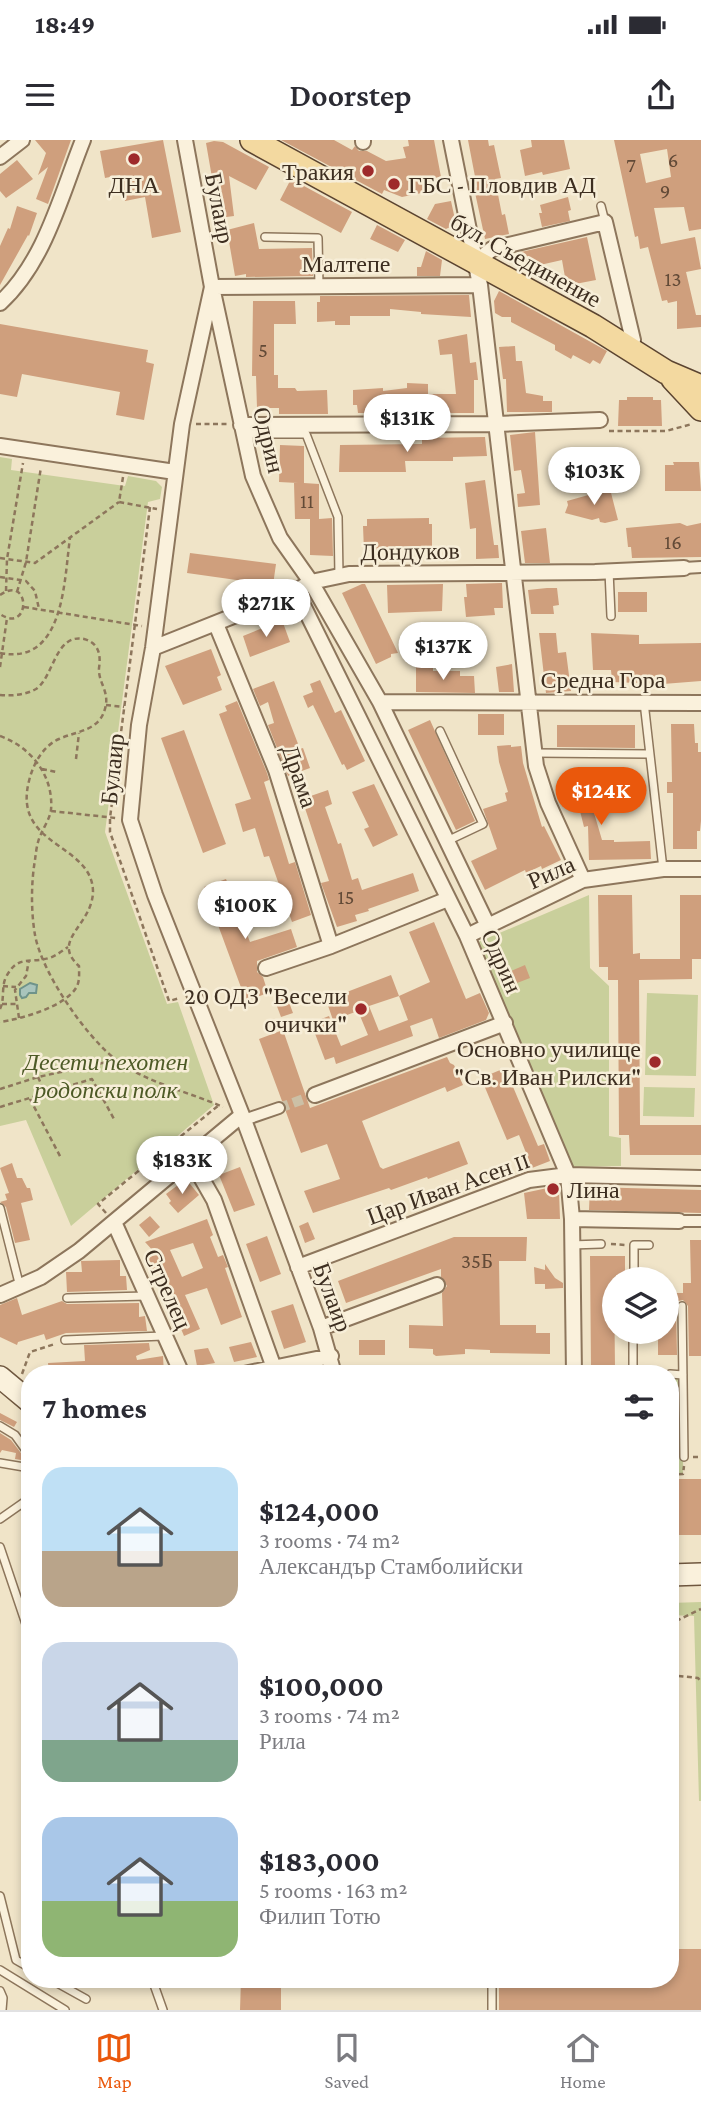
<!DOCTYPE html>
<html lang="en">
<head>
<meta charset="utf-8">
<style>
  body { margin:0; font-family:"Crimson Pro",serif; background:#f7f7f7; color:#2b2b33; height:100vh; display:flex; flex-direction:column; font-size:26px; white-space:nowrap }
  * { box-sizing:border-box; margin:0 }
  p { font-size:23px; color:#7c7c81 }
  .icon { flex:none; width:38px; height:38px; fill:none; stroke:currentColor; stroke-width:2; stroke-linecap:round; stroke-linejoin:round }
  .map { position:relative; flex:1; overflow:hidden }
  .drawer { position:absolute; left:21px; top:1225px; width:658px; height:623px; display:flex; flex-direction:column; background:#fff; border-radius:28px; box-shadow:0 4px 10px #0003 }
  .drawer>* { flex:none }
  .buttons { position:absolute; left:602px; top:1127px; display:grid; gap:14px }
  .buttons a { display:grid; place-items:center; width:77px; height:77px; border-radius:50%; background:#fff; box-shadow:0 4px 10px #0003; font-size:35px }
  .price { position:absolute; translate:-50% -60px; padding:0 16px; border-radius:24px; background:#fff; color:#222; font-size:23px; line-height:46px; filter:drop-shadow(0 2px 4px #0008) }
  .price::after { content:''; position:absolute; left:50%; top:42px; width:21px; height:16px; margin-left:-10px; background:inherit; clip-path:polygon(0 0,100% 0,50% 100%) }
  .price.on { background:#ea580c; color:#fff }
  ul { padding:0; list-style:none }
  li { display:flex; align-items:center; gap:21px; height:175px; padding:0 21px }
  li span { display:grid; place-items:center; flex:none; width:196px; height:140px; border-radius:21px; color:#555 }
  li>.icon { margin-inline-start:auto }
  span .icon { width:84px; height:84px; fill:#fffc; stroke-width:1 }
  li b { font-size:30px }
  h2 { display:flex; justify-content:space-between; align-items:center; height:84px; padding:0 21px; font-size:30px }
  .status { display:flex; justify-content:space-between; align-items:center; height:49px; padding:0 35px; background:#fff; direction:ltr }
  .status svg { height:19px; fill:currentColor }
  header { display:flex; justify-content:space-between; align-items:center; height:91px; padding:0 21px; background:#fff; font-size:32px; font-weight:600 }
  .tab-bar { display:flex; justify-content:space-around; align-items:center; height:98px; border-top:2px solid #e1e1e2; background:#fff; font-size:19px; color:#7c7c81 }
  .tab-bar a { display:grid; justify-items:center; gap:4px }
  .tab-bar .on { color:#ea580c }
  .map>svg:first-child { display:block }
  .green { fill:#c9cf9b }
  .water { fill:#a9c4bc; stroke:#6f938a; stroke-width:2 }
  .building { fill:#cf9f7d; fill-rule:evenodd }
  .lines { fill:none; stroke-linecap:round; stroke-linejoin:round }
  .pedestrian-tunnel { stroke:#ccc0a6; stroke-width:10; stroke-dasharray:10 5; stroke-linecap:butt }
  .service-casing { stroke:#8d765c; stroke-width:10 }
  .pedestrian-casing { stroke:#8d765c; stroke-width:14 }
  .minor-casing { stroke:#8d765c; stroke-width:18 }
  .secondary-casing { stroke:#6f573f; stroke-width:24 }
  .primary-casing { stroke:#5b4430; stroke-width:26 }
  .path { stroke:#8d765c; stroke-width:2.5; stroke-dasharray:5 3.5; stroke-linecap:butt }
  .service { stroke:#faf1dc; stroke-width:7 }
  .pedestrian { stroke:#faf1dc; stroke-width:10 }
  .minor { stroke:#faf1dc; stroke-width:14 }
  .secondary { stroke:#faf1dc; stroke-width:21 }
  .primary { stroke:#f3d9a0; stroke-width:23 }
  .poi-dot { fill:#9e2a2b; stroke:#f7eed8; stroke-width:2.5 }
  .labels { text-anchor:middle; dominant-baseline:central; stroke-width:5; stroke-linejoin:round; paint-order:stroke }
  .number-label { font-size:21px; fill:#624a37 }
  .poi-label { font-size:24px; fill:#3d2e20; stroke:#f7eed8; text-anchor:end }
  .street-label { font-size:24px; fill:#3d2e20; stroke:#f7eed8 }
  .park-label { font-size:24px; font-style:italic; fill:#4d5a26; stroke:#f7eed8 }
</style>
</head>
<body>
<div class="status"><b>18:49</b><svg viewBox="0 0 49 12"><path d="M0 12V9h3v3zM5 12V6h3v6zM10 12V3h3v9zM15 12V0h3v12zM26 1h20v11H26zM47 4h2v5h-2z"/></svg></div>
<header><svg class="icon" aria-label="menu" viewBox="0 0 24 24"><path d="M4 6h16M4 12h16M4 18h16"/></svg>Doorstep<svg class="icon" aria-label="share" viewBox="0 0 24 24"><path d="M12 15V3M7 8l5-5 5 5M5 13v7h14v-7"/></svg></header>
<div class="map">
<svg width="701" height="1870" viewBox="0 0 701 1870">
  <rect width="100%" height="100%" fill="#f0e4c8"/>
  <path class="green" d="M 0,317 L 12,319 L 11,330 L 125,346 L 128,336 L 156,341 L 162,347 L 160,359 L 148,362 L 105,692 L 167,864 L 178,862 L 214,965 L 71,1086 L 26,980 L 0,986 Z
    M 589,755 L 590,828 L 609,846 L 609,996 L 621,998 L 621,1026 L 572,1027 L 514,885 L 476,803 Z
    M 647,853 L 698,855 L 696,936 L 645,935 Z
    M 644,947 L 695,948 L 694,977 L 643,976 Z
    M 670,1234 L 683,1235 L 683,1334 L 670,1335 Z
    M 701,1462 L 701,1661 L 699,1661 L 694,1476 L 670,1475 L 670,1463 Z"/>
  <path class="water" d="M 30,843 L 37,845 L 36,853 L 29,853 L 26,857 L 22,858 L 20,855 L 20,849 Z"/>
  <path class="building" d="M 35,0 L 71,0 L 48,64 L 36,59 L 48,27 L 38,35 L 46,13 Z
    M 163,0 L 181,92 L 152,98 L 145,57 L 125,61 L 120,35 L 105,38 L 100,11 Z
    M 281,0 L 334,0 L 352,10 L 355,6 L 359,11 L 367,11 L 386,21 L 406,18 L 403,7 L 409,6 L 408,0 L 434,0 L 441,37 L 433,38 L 436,50 L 402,57 L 384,50 L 382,54 Z
    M 468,0 L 488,0 L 489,6 L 494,5 L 501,38 L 495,39 L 502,75 L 505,74 L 509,94 L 485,99 L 474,48 L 477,47 Z
    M 531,0 L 564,0 L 570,29 L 543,35 L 542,32 L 525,36 L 520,10 L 532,7 Z
    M 614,0 L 701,0 L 701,89 L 689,91 L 684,67 L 654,68 L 661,104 L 695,97 L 701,129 L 686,132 L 696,175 L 701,175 L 701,187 L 677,189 L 677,161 L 668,163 L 667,160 L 662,161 L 648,107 L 640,109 L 638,96 L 635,97 ZM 667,9 L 671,37 L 646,43 L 640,14 Z
    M 214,1 L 223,2 L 269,27 L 256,50 L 229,36 L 234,76 L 219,78 L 206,3 Z
    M 17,20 L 33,39 L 6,58 L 0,51 L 0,34 Z
    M 291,39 L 352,72 L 341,93 L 280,60 Z
    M 568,57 L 571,70 L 568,71 L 570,81 L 542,87 L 539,73 L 542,73 L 540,65 Z
    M 451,61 L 456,84 L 446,89 L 427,79 L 435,64 Z
    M 17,66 L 37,73 L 29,96 L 28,95 L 0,145 L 0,106 L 8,88 L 10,89 Z
    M 254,83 L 259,109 L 312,108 L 313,136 L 246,137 L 246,134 L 235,136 L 227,90 Z
    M 377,85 L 405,100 L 398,112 L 370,99 Z
    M 587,97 L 596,140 L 575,144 L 574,141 L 566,143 L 562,120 L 540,125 L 534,136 L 519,127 L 521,112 Z
    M 426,111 L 442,120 L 440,136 L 417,136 L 417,127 L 421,127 Z
    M 499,151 L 607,211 L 600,224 L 593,220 L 590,224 L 573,215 L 571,219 L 555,210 L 555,205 L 511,182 L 511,177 L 502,177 L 495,173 L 494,161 Z
    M 469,155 L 471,177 L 421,174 L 421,172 L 390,169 L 390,176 L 350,176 L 350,185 L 335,185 L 335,181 L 317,182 L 317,162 L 320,162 L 320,156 Z
    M 253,161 L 295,161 L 296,184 L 274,184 L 274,235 L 278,235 L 278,248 L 295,248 L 297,251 L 327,250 L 328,274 L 279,274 L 279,268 L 257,268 L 256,236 L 252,236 Z
    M 0,184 L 148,210 L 146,222 L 154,224 L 144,280 L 116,275 L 120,252 L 22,234 L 17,257 L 0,254 Z
    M 467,194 L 470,223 L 476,222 L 478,240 L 474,240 L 474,273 L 358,273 L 357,265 L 353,265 L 353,250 L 383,248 L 383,251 L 407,248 L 407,243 L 428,244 L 428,254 L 456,254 L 452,214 L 440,215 L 438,200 Z
    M 515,206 L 516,221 L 522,221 L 526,253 L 543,256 L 543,261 L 552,261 L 552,272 L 507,272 L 506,239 L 503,239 L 499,207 Z
    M 627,257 L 653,257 L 653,260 L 661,260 L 662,286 L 618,286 L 619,260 L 627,260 Z
    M 535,292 L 540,365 L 518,367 L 517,354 L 525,353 L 521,330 L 514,331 L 510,295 Z
    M 485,297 L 487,316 L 453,317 L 453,321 L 405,321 L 406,332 L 339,332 L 340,305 L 422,304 L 422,298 Z
    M 280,305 L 304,306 L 304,343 L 319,344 L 319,379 L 332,378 L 333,416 L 310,415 L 310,379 L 315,379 L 295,379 L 294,343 L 298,343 L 279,342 Z
    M 673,322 L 699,322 L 701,351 L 665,351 L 665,325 L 674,325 Z
    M 485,340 L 494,405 L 498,405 L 499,418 L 476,419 L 476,388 L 470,389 L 465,343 Z
    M 610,349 L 618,380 L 605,383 L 600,382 L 599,378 L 592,380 L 565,373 L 568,365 L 567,361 Z
    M 429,378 L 429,384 L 432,384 L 432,410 L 364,411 L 363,386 L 367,386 L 367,379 Z
    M 680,383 L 687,386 L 701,383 L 701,417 L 632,418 L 631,407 L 628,407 L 626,388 Z
    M 546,388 L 550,423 L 525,423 L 521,391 Z
    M 190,413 L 276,424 L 273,445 L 187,433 Z
    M 502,443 L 503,468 L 494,468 L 495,475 L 466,477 L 464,457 L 467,457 L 466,444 Z
    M 362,444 L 365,444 L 398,513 L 391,514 L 391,517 L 376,524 L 342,453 Z
    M 443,444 L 442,471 L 388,473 L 387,445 Z
    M 547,448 L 557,448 L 559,465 L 553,466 L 554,474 L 531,474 L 528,450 Z
    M 618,452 L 647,452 L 647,472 L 618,472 Z
    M 282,480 L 290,502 L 250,517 L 243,496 Z
    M 539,493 L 556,493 L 558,513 L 566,512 L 571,551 L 546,553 Z
    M 591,493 L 639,495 L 639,504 L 701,503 L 701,541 L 663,544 L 612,542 L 611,530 L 593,530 Z
    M 211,509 L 221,535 L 217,537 L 222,550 L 183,565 L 165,526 Z
    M 512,524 L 514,552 L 499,552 L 496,527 Z
    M 416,527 L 433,527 L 433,531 L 460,531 L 460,536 L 474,536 L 475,553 L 416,552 Z
    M 320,540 L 335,573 L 341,570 L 365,621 L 347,630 L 344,624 L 342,625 L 313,565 L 308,568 L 303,556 L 313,552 L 310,544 Z
    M 274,541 L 300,609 L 303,608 L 310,628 L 288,636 L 268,585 L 274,583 L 268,562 L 260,566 L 253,549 Z
    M 237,561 L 267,633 L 269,640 L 264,642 L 279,691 L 289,724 L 295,722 L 311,775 L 292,782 L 269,716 L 264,717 L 255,688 L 243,692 L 235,664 L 251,659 L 219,574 L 227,571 L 225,566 Z
    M 478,574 L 504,574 L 504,595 L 478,595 Z
    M 430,580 L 475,681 L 456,690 L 408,590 Z
    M 671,584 L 694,584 L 695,603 L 698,603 L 698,612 L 701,612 L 701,681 L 700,691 L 697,691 L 697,709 L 673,709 L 673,653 L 667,653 L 667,642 L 672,642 Z
    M 557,585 L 635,585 L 635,608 L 557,607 Z
    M 184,590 L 226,704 L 203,713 L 161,598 Z
    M 511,605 L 511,607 L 521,606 L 523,623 L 542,687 L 544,686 L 561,720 L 542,729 L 541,726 L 526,733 L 525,730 L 485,750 L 471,721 L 497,709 L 483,669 L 507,661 L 505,653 L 508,652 L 499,622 L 497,606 Z
    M 582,632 L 602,700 L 614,700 L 614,702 L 650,701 L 651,719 L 589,720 L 588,686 L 584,687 L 577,659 L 568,662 L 560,640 Z
    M 374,644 L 398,695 L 373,707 L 364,689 L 369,687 L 352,652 Z
    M 328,650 L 332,664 L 325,667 L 338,704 L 341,703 L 352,740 L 358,738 L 362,750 L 413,733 L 419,751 L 368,769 L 369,771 L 355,775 L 357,781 L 337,787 L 321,743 L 329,741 L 302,659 Z
    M 226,739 L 250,802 L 291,789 L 297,807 L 257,821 L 257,832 L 263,837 L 268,853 L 246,861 L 204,747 Z
    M 598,755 L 632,755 L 633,814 L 640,813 L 640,819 L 680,819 L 680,755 L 701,755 L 701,819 L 692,819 L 692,839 L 639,840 L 640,985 L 701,985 L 701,1015 L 630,1015 L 629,995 L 619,995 L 618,840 L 608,840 L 608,827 L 599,827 Z
    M 434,782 L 466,859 L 480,853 L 489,873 L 486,880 L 439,898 L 432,878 L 410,886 L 413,896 L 336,924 L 334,917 L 325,920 L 311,883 L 329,876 L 341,906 L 368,895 L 358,871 L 333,880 L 326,860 L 391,835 L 399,856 L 430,842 L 409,792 ZM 399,856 L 408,880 L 379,891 L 369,866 Z
    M 525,825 L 530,838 L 517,843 L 511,831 Z
    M 287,857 L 293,873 L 281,877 L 275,861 Z
    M 283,890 L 310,968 L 447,917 L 450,923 L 454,925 L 463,945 L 447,952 L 445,947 L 362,981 L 380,1027 L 383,1029 L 459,1001 L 468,1024 L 428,1039 L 427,1037 L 391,1050 L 389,1048 L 313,1073 L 304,1051 L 340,1039 L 327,1004 L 301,1013 L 286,972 L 286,965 L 282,961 L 259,899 Z
    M 505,928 L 538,1006 L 544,1004 L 550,1021 L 532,1028 L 519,995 L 507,1000 L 481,938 Z
    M 12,1023 L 17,1038 L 22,1038 L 27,1048 L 30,1048 L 33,1060 L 21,1063 L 30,1100 L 15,1103 L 6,1067 L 0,1062 L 7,1060 L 5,1054 L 9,1053 L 0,1028 Z
    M 240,1027 L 255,1065 L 234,1072 L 219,1035 Z
    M 186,1039 L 199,1055 L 178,1073 L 169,1063 L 171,1061 L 166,1054 Z
    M 557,1046 L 559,1051 L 560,1079 L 527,1079 L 524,1053 Z
    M 590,1047 L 701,1050 L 701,1073 L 589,1070 Z
    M 150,1076 L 160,1087 L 149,1097 L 139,1085 Z
    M 207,1079 L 213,1095 L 210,1097 L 218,1117 L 223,1115 L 228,1127 L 225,1128 L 242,1177 L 221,1185 L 207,1148 L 185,1155 L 200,1189 L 184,1196 L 157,1131 L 153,1133 L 147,1117 L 155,1113 L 145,1102 ZM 193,1103 L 203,1128 L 182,1137 L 170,1110 Z
    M 308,1082 L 315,1099 L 305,1103 L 299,1086 Z
    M 267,1096 L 281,1134 L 260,1142 L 246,1104 Z
    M 454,1097 L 527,1097 L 526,1121 L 499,1121 L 500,1185 L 536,1185 L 536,1193 L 550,1193 L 550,1214 L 490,1213 L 490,1210 L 465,1209 L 465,1214 L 436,1216 L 433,1214 L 433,1209 L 409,1208 L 409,1185 L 443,1186 L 442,1153 L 447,1146 L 441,1137 L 441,1129 L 346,1163 L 338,1141 Z
    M 690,1100 L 701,1100 L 701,1216 L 689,1216 L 688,1166 L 683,1160 L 678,1161 L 676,1166 L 677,1215 L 658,1215 L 658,1192 L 667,1192 L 667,1153 L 683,1153 L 683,1143 L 691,1143 Z
    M 590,1116 L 625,1116 L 625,1135 L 616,1135 L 616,1139 L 614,1139 L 615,1228 L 591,1228 Z
    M 120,1120 L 120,1136 L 126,1136 L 127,1150 L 67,1152 L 66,1132 L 82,1132 L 81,1121 Z
    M 545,1124 L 555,1138 L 563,1143 L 563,1148 L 545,1149 L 545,1144 L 535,1144 L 534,1127 L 545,1130 Z
    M 17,1158 L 22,1175 L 62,1161 L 67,1164 L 139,1163 L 139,1177 L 145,1176 L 147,1191 L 66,1193 L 46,1200 L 44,1194 L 18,1202 L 17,1205 L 0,1197 L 0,1165 Z
    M 293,1164 L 306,1202 L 284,1209 L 271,1171 Z
    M 359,1200 L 385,1200 L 385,1215 L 359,1215 Z
    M 251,1202 L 257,1217 L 234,1222 L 229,1207 Z
    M 149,1203 L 150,1210 L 136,1216 L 137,1220 L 163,1216 L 164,1234 L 49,1234 L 48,1223 L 85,1221 L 84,1205 Z
    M 208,1208 L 215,1223 L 197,1226 L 194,1210 Z
    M 0,1273 L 17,1282 L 14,1287 L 0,1280 Z
    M 0,1293 L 11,1300 L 27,1321 L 15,1319 L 16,1313 L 2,1310 L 0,1313 Z
    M 679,1339 L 701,1339 L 701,1395 L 670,1395 L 670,1370 L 679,1370 Z
    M 670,1809 L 701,1809 L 701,1870 L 499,1870 L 499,1839 L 670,1839 Z
    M 241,1839 L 281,1839 L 281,1870 L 240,1870 Z"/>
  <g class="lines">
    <path class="pedestrian-tunnel" d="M 279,968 L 315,955"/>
    <g class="service-casing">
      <path id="service" d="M 601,66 L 605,82
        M 265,97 L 318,98 L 319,146
        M 249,301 L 249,294 L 306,294 L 338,377 L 339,436
        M 609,431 L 611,476
        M 644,562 L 663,729
        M 440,591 L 483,684 L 447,701
        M 535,613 L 649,614
        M 0,1068 L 20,1147
        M 571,1105 L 601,1104
        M 634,1139 L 634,1105 L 649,1105
        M 67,1158 L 146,1156
        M 682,1166 L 684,1317
        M 65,1200 L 163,1196
        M 575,1234 L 615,1234
        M 633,1234 L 633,1192
        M 670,1234 L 683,1235
        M 0,1286 L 15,1295 L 30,1316
        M 0,1323 L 30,1328
        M 0,1379 L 30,1358
        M 0,1407 L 30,1496
        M 0,1756 L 16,1820 L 30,1828
        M 0,1830 L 65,1870
        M 50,1839 L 86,1859
        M 152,1839 L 163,1870
        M 492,1839 L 492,1870
        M 0,1851 L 3,1858 L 2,1870"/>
    </g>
    <g class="pedestrian-casing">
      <path id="pedestrian" d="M 684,428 L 701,427
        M 244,980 L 279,968
        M 679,1081 L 701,1081"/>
    </g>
    <g class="minor-casing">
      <path id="minor" d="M 185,0 L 212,147 L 253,336 L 280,398 L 311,442 L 380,562 L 488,786
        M 363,0 L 363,2
        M 451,0 L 480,145 L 536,626 L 548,663 L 583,740
        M 0,17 L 22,0
        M 476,122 L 492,109 L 605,82 L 633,200
        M 212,147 L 182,284 L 153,508 L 139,585 L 130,680 L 155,755 L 244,980 L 321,1188 L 334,1234
        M 212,147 L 480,145
        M 0,163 C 45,122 61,55 83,0
        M 241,285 L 497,284 L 600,280
        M 0,306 L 175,332
        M 296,451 L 467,796 L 568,1035 L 572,1079 L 574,1234
        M 216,484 L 276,630 L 331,806
        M 153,508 L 296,451 L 311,442 L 349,434 L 595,432 L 684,428
        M 380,562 L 701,563
        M 467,796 L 583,740 L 663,729 L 701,729
        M 266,828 L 331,806 L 448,759
        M 315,955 L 505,883
        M 190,1018 L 214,1060 L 274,1228 L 274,1234
        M 572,1079 L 679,1081
        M 114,1082 L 182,1234
        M 298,1127 L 529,1040 L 568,1035 L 701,1038
        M 0,1155 L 41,1137 L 79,1111 L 242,975
        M 321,1188 L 437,1145
        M 244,1234 L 331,1216
        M 334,1234 L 383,1234
        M 540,1234 L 574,1234"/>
    </g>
    <g class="secondary-casing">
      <path id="secondary" d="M 0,1237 L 30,1262
        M 670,1435 L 701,1434"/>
    </g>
    <g class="primary-casing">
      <path id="primary" d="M 252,0 L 593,186 L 666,232 L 701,247
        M 673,239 L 701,269"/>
    </g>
    <path class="path" d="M 196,284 L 227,284
      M 609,291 L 666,291 L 692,284
      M 123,337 L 119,362 L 157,369
      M 150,367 L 110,678 L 110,692 L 169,861 L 180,858
      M 0,418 L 35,423 L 119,362
      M 0,437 L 26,441 L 35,451 L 39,469
      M 6,451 L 7,419 L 23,323
      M 17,452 L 26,422 L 41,327
      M 0,455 C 31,433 31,495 0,474
      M 24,467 L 142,486
      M 0,513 C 65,526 64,439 70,398
      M 0,527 L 7,478
      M 0,555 C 13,556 25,555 36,549 C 54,537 55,493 84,499 C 99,503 101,515 99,528 C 98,541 108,550 106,564 C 102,591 79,590 59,599 C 43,606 33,624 29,641 C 12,707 93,703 93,752 C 92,786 50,800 79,826 C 79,833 80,842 76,848 C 64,867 21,879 0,882
      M 106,565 L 124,567
      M 0,596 C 31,607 54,636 51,670 C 50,678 44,687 41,694 C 37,702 36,712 35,720 C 31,743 31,772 35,795 C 42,833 85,895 115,919 C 144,942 189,952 223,967
      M 76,619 L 79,593
      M 42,629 L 56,632
      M 51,671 L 116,678
      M 3,846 L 16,847
      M 2,864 L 16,864
      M 0,869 C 5,859 1,847 6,837 C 18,814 30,824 49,818 C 56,816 62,811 68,807
      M 19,878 L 15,850 L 26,836 L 29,820
      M 38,937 L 45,953
      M 0,949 L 38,937 L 116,920
      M 30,959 L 61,1018
      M 0,967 L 92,939 L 114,979
      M 106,1073 L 98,1064 L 219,965
      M 611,1104 L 626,1105
      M 22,1234 L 30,1212 L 55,1204
      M 693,1317 L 701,1317
      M 670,1335 L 683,1334 L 684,1326
      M 672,1335 L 672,1316
      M 676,1481 L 701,1469
      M 670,1535 L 698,1538 L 701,1542"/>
    <use href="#service" class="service"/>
    <use href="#pedestrian" class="pedestrian"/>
    <use href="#minor" class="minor"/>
    <use href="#secondary" class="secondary"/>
    <use href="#primary" class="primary"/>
  </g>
  <g class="poi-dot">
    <circle cx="134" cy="19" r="7"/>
    <circle cx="368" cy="31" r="7"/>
    <circle cx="394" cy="44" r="7"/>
    <circle cx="361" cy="869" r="7"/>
    <circle cx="655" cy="922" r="7"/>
    <circle cx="553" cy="1049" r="7"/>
  </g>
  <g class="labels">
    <g class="number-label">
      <text x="673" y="20">6</text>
      <text x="631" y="25">7</text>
      <text x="665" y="51">9</text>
      <text x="673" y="139">13</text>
      <text x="263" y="210">5</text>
      <text x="307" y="361">11</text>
      <text x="673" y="402">16</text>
      <text x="346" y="757">15</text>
      <text x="477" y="1121">35Б</text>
    </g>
    <g class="poi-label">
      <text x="354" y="31">Тракия</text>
      <text x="134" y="44" text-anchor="middle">ДНА</text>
      <text x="408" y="44" text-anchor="start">ГБС - Пловдив АД</text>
      <text x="347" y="855">20 ОДЗ "Весели<tspan x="347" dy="28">очички"</tspan></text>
      <text x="641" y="908">Основно училище<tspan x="641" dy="28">"Св. Иван Рилски"</tspan></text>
      <text x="567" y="1049" text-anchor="start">Лина</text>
    </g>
    <g class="street-label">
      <text transform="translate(220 68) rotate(79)">Булаир</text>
      <text transform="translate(526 120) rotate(29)">бул. Съединение</text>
      <text x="346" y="123">Малтепе</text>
      <text transform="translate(269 300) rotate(76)">Одрин</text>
      <text transform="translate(410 411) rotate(-1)">Дондуков</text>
      <text x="603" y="539">Средна Гора</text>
      <text transform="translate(112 629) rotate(-84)">Булаир</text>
      <text transform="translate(300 636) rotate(71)">Драма</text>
      <text transform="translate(551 732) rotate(-24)">Рила</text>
      <text transform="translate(502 821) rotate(66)">Одрин</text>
      <text transform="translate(448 1048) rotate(-20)">Цар Иван Асен II</text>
      <text transform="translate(168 1149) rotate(66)">Стрелец</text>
      <text transform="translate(333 1157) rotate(70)">Булаир</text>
    </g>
    <g class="park-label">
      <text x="106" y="921">Десети пехотен<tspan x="106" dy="28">родопски полк</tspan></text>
    </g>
  </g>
</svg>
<div class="buttons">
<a><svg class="icon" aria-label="layers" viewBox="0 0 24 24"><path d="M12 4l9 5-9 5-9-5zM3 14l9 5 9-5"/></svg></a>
</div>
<b class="price" style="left:407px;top:314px">$131K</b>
<b class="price" style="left:594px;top:367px">$103K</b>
<b class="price" style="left:266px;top:499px">$271K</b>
<b class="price" style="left:443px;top:542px">$137K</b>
<b class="price on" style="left:601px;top:687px">$124K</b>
<b class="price" style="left:245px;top:801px">$100K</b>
<b class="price" style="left:182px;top:1056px">$183K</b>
<section class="drawer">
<h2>7 homes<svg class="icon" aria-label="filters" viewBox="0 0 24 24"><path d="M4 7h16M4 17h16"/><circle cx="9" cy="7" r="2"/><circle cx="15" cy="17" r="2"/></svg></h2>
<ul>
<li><span style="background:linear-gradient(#bfe0f5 60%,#b9a48a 0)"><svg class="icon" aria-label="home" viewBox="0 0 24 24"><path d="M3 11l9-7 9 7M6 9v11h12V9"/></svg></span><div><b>$124,000</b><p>3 rooms · 74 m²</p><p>Александър Стамболийски</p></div></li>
<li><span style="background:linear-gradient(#c9d6e8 70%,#7fa58c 0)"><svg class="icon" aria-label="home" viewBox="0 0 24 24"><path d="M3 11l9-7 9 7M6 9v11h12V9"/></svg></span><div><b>$100,000</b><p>3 rooms · 74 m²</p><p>Рила</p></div></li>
<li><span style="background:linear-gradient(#a9c7e8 60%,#8fb573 0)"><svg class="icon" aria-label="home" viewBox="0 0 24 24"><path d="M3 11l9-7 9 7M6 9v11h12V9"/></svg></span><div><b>$183,000</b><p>5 rooms · 163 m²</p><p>Филип Тотю</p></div></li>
</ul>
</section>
</div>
<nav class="tab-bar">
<a class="on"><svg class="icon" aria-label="map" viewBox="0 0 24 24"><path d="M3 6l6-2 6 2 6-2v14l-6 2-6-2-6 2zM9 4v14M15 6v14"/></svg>Map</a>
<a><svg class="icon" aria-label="saved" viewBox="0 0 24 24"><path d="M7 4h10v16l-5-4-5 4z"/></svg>Saved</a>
<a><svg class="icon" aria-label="home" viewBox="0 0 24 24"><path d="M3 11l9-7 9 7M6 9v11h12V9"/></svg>Home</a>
</nav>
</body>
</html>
